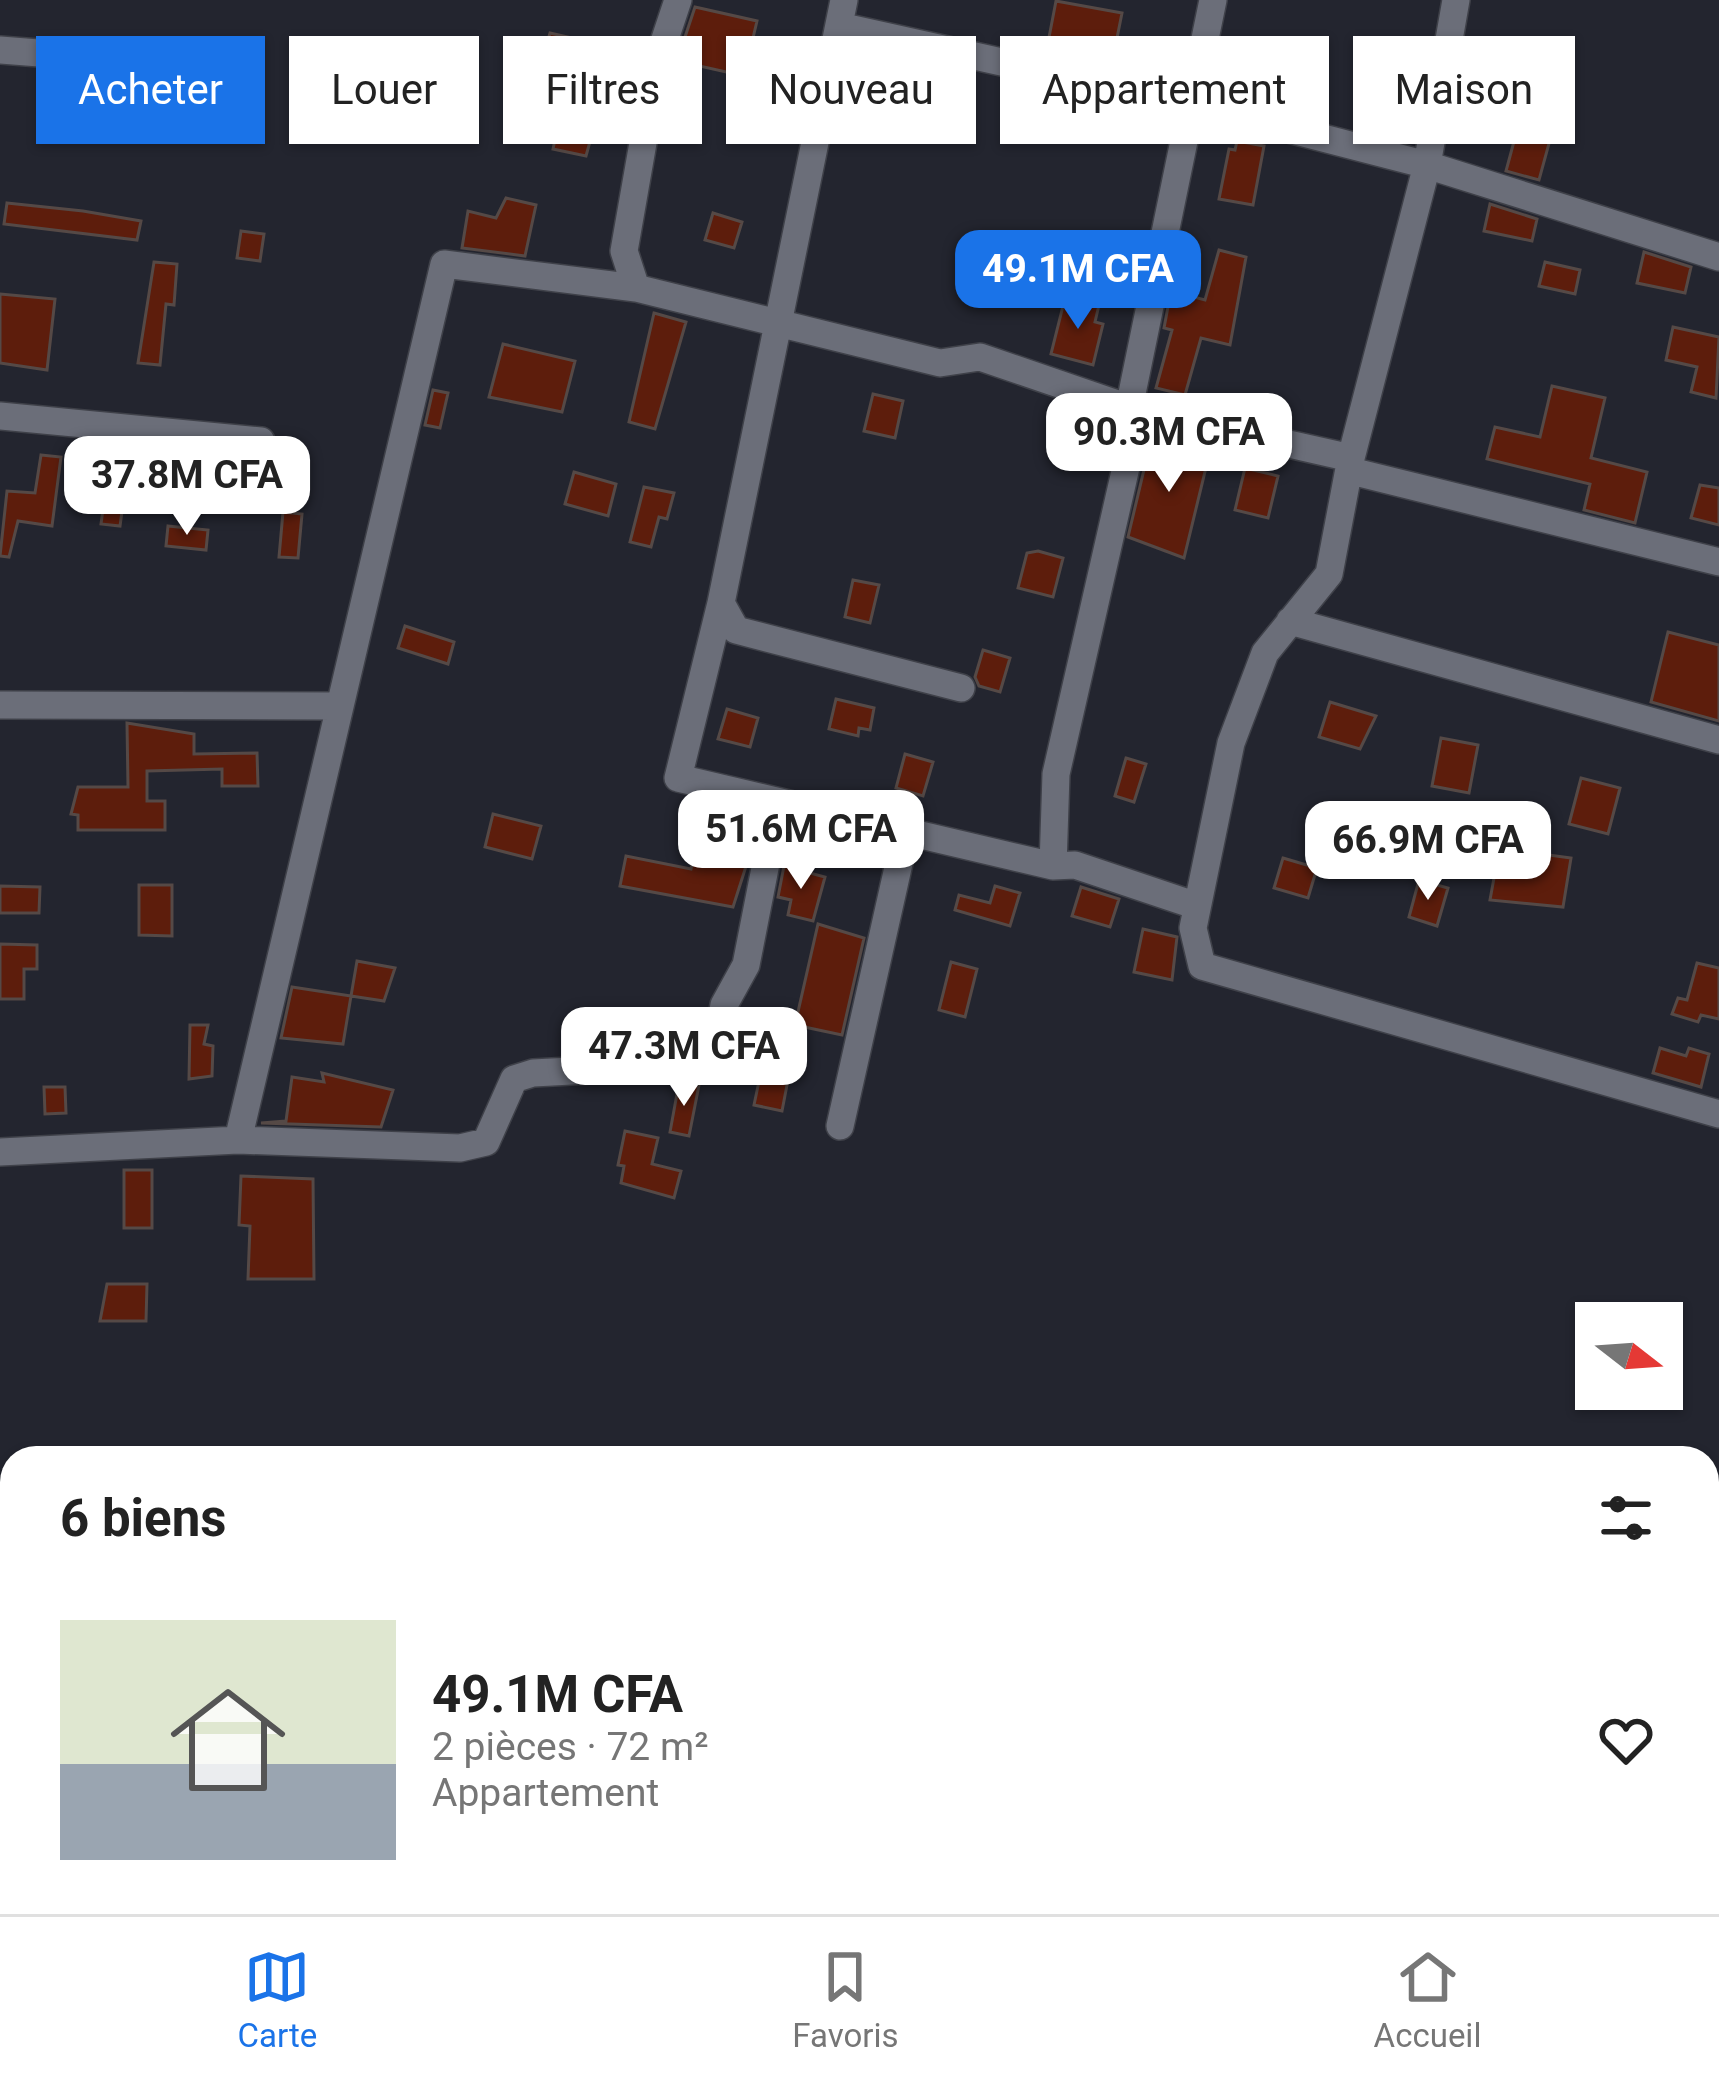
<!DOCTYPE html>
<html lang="fr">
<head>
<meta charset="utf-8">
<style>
  body { margin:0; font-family:Roboto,sans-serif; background:#f6f6f6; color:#222; height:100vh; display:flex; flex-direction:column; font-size:45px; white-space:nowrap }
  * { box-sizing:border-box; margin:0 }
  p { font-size:39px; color:#767676 }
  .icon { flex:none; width:66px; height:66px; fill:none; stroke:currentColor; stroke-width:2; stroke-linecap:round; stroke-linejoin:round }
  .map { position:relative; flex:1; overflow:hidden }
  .side { position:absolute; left:0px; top:1446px; width:1719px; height:468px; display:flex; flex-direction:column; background:#fff; border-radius:36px 36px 0 0; box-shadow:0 3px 9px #0004 }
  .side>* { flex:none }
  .top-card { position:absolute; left:36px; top:36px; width:1647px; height:108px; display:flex; gap:24px }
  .needle { width:78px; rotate:107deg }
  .controls { position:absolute; left:1575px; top:1302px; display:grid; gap:24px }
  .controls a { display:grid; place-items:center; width:108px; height:108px; border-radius:0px; background:#fff; box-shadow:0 3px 9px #0004; font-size:60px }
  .price { position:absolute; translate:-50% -102px; padding:0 27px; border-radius:24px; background:#fff; color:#222; font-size:39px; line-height:78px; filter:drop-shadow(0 3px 6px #0008) }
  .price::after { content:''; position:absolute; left:50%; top:72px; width:36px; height:27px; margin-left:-18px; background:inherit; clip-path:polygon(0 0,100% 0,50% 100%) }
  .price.selected { background:#1a73e8; color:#fff }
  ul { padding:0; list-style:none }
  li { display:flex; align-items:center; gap:36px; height:300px; padding:0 60px }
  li+li { border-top:3px solid #e0e0e0 }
  li span { display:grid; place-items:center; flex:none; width:336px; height:240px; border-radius:0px; color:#555 }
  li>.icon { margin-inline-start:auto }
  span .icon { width:144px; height:144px; fill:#fffc; stroke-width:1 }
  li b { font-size:51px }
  h2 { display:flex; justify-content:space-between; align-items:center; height:144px; padding:0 60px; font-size:51px }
  .tag { padding:0 42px; border-radius:0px; background:#fff; box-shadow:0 3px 9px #0004; font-size:42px; line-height:108px }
  .tag.selected { background:#1a73e8; color:#fff }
  .tab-bar { display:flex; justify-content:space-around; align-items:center; height:168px; border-top:3px solid #e0e0e0; background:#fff; font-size:33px; color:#767676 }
  .tab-bar a { display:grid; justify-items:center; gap:6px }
  .tab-bar .selected { color:#1a73e8 }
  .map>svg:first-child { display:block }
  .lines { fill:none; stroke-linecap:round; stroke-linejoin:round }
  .stream { stroke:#001638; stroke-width:6 }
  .building { fill:#5d1d0c; stroke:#554946; stroke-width:3 }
  .minor-casing { stroke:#3f4149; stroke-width:30 }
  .minor { stroke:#6b6e79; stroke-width:27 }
</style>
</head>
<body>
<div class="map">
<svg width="1719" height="1914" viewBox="0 0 1719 1914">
  <rect width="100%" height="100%" fill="#23252f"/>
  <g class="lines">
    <path class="stream" d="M 1707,1763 L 1719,1762
      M 0,1799 L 12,1799
      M 427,1914 L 427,1902"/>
  </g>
  <path class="building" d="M 1056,1 L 1122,13 L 1111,68 L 1046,53 Z
    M 695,7 L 757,21 L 744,76 L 677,61 Z
    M 550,33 L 616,48 L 586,156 L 553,149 L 563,102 L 524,90 L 520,83 L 523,70 L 534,71 L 538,59 L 542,60 Z
    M 1463,62 L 1509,72 L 1501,108 L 1457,98 Z
    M 1523,108 L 1556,118 L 1539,180 L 1506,171 Z
    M 1237,141 L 1264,146 L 1253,205 L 1219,199 L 1229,149 L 1235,150 Z
    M 506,198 L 536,205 L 525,256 L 462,248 L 468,211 L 496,218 Z
    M 7,203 L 83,211 L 141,221 L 137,240 L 4,224 Z
    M 1490,204 L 1537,219 L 1532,241 L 1484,231 Z
    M 713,213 L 742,222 L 734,248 L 705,240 Z
    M 241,231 L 264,234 L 260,261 L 237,258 Z
    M 1219,250 L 1246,257 L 1230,345 L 1201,338 L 1185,395 L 1156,388 L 1172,330 L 1164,328 L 1171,291 L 1205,300 Z
    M 1644,252 L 1691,267 L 1685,293 L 1637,283 Z
    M 154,262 L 177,264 L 174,305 L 166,304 L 160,365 L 138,363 Z
    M 1545,262 L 1580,270 L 1575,294 L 1539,286 Z
    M 0,294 L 55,299 L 47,370 L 0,363 Z
    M 1065,298 L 1099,305 L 1095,322 L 1103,324 L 1093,365 L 1051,354 Z
    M 654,313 L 686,322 L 655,429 L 629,422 Z
    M 1673,327 L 1719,337 L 1716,398 L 1691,392 L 1697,367 L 1666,360 Z
    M 503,344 L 575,361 L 562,412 L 489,397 Z
    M 1552,386 L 1605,398 L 1591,458 L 1647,472 L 1635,523 L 1584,510 L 1590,484 L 1487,459 L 1495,427 L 1540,437 Z
    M 433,390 L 448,393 L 440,428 L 425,425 Z
    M 873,394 L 903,401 L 895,438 L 864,431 Z
    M 1152,436 L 1211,447 L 1184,558 L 1128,537 Z
    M 41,455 L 61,457 L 52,526 L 18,521 L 9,557 L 0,556 L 7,491 L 35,493 Z
    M 1245,468 L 1278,476 L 1268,518 L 1235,510 Z
    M 574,472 L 616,484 L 608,516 L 565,504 Z
    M 1700,485 L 1719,488 L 1719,525 L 1691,518 Z
    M 106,487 L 125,490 L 120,526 L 101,524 Z
    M 644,487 L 674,493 L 667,519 L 659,517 L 651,547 L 630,542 Z
    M 283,512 L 302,514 L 298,558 L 279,557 Z
    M 168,526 L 208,530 L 206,550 L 166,546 Z
    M 1038,551 L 1063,558 L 1053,597 L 1018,588 L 1027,553 Z
    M 853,580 L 879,585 L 870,623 L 845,617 Z
    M 405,626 L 454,642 L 448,664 L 398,648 Z
    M 1668,632 L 1719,645 L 1719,721 L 1651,702 Z
    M 983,650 L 1010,658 L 1000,692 L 979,686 L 975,677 Z
    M 836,699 L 874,708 L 870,730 L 859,728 L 858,736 L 829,729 Z
    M 1330,702 L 1376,716 L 1360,749 L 1319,737 Z
    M 727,709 L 758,718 L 750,747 L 718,739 Z
    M 127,723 L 194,734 L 194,754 L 257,753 L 258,786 L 222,786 L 222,769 L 147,771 L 147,801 L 165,801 L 165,830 L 78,830 L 78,815 L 71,814 L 78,787 L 128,787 Z
    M 1441,738 L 1478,745 L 1469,793 L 1432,786 Z
    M 905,754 L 933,762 L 923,796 L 896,788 Z
    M 1126,758 L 1146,764 L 1134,802 L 1115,796 Z
    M 1581,778 L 1620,788 L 1608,834 L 1569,824 Z
    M 493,814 L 541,826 L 532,859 L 485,847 Z
    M 696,846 L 749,857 L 733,907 L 620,886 L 626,856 L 691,869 Z
    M 1534,853 L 1571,858 L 1563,907 L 1490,900 L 1496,867 L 1531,874 Z
    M 1283,858 L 1317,868 L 1308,898 L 1274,888 Z
    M 784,866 L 825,877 L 813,921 L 788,915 L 791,900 L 778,897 Z
    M 1419,880 L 1448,888 L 1437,926 L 1409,917 Z
    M 139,885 L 172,885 L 172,936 L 139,935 Z
    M 0,886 L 40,887 L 39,913 L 0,913 Z
    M 995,886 L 1020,893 L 1010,926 L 955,910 L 959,895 L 990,903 Z
    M 1081,887 L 1119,899 L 1110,927 L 1072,916 Z
    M 818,924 L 864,938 L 842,1035 L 795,1025 Z
    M 1143,929 L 1177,937 L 1172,980 L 1134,972 Z
    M 0,944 L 37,945 L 37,969 L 24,969 L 24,999 L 0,999 Z
    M 357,961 L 395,968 L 384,1001 L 351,996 Z
    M 951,962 L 977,969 L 965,1017 L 939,1010 Z
    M 1697,963 L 1719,968 L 1719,1019 L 1701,1015 L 1698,1022 L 1672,1014 L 1678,998 L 1687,1000 Z
    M 292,987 L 351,996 L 343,1044 L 281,1038 Z
    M 742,1017 L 798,1028 L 782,1111 L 754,1105 L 762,1067 L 733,1062 Z
    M 190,1025 L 208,1025 L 204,1044 L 213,1046 L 212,1076 L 189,1079 Z
    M 1660,1048 L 1686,1056 L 1689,1048 L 1709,1054 L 1701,1087 L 1653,1073 Z
    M 322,1073 L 393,1090 L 381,1127 L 261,1123 L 286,1121 L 292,1077 L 324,1082 Z
    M 679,1083 L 699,1085 L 689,1136 L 670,1132 Z
    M 44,1087 L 65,1087 L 66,1113 L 45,1114 Z
    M 625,1131 L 658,1138 L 652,1164 L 681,1171 L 674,1198 L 621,1183 L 624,1166 L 618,1165 Z
    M 124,1170 L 152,1170 L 152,1228 L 124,1228 Z
    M 241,1176 L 313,1179 L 314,1279 L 248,1279 L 250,1226 L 239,1225 Z
    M 107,1284 L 147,1284 L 146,1321 L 100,1321 Z"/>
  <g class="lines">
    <g class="minor-casing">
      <path id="minor" d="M 678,0 L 657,63 L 624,251 L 636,288 L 940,363 L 980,357 L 1129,408 L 1351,458
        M 844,0 L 721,603 L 736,630 L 961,688
        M 1456,0 L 1427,165 L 1351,458 L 1329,574 L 1265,653 L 1231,743 L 1193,928 L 1202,966 L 1719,1114
        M 839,26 L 1192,104 L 1427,165 L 1719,257
        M 0,50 L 206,66
        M 1129,408 L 1213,0
        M 0,416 L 261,441
        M 1351,471 L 1719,562
        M 721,603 L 678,778 L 1053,866 L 1075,865 L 1197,906
        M 1290,621 L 1719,740
        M 0,705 L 339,706
        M 1053,866 L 1056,774 L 1139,410
        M 840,1126 L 906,832
        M 238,1140 L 444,264 L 636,288
        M 0,1152 L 238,1140 L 460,1148 L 486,1142 L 514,1079 L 533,1073 L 686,1065 L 715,1053 L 724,1005 L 746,965 L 778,802"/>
    </g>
    <use href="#minor" class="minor"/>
  </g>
</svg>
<div class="controls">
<a><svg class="needle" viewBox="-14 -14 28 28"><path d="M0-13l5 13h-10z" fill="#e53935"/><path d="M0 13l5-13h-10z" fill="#767676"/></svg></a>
</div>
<b class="price selected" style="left:1078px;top:332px">49.1M CFA</b>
<b class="price" style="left:1169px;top:495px">90.3M CFA</b>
<b class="price" style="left:187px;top:538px">37.8M CFA</b>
<b class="price" style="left:801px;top:892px">51.6M CFA</b>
<b class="price" style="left:1428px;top:903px">66.9M CFA</b>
<b class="price" style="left:684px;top:1109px">47.3M CFA</b>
<div class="top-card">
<a class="tag selected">Acheter</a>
<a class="tag">Louer</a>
<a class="tag">Filtres</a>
<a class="tag">Nouveau</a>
<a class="tag">Appartement</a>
<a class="tag">Maison</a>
</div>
<section class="side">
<h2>6 biens<svg class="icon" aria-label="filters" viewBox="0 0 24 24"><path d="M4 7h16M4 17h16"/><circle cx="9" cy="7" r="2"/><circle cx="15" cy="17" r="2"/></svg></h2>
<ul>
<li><span style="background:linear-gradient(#dfe7d0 60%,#9aa5b1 0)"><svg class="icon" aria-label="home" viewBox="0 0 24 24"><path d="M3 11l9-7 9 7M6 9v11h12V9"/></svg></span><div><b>49.1M CFA</b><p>2 pièces · 72 m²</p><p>Appartement</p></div><svg class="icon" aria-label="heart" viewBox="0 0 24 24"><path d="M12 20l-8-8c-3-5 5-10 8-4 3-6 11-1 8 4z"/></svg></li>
</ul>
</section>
</div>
<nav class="tab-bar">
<a class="selected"><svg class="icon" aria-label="map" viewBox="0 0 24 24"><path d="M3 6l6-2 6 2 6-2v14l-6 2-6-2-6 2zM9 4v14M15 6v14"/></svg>Carte</a>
<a><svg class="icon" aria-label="saved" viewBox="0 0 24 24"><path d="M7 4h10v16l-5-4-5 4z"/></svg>Favoris</a>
<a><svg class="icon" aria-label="home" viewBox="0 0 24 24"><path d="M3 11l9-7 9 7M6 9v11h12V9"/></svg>Accueil</a>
</nav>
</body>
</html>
